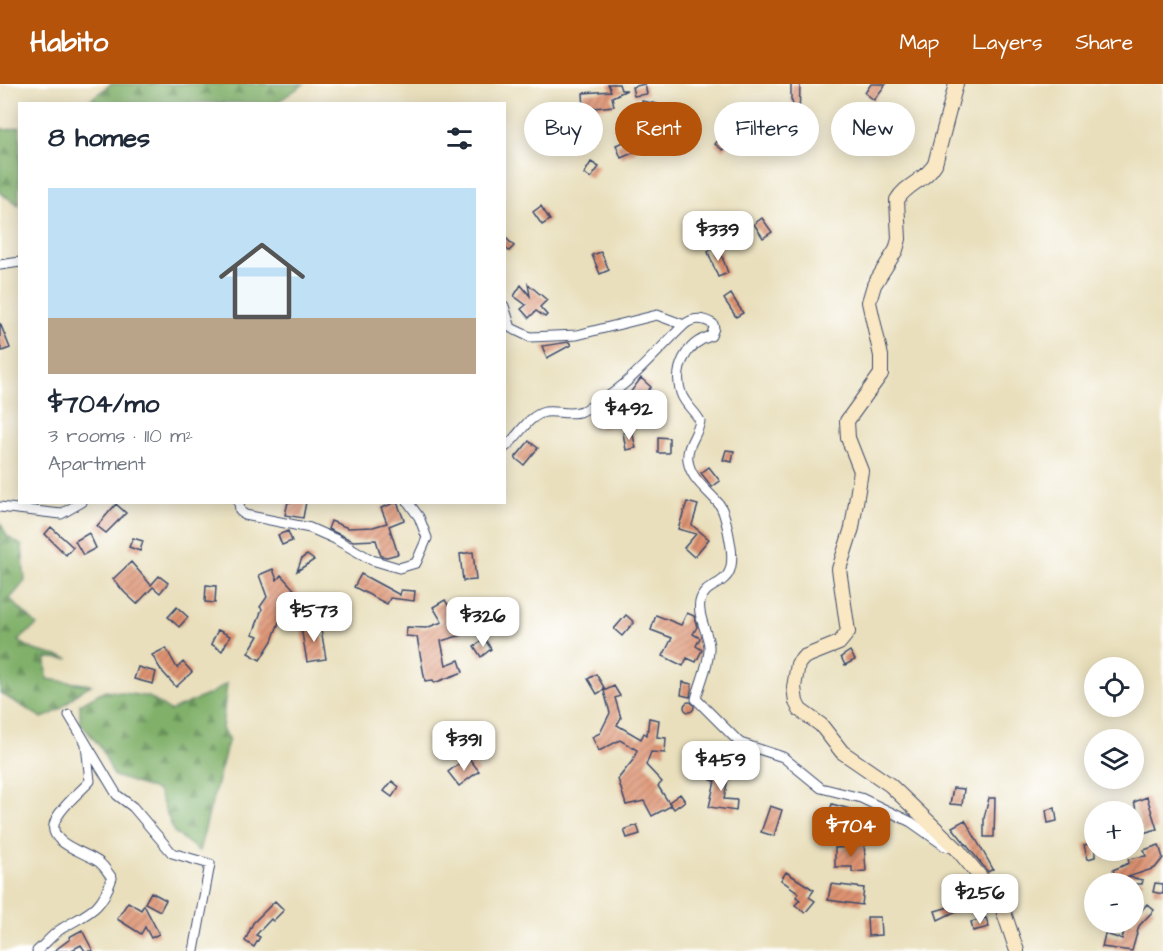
<!DOCTYPE html>
<html lang="en">
<head>
<meta charset="utf-8">
<style>
  body { margin:0; font-family:"Architects Daughter",sans-serif; background:#f6f6f7; color:#1f2937; height:100vh; display:flex; flex-direction:column; font-size:22px; white-space:nowrap }
  * { box-sizing:border-box; margin:0 }
  p { font-size:20px; color:#747a83 }
  .icon { flex:none; width:33px; height:33px; fill:none; stroke:currentColor; stroke-width:2; stroke-linecap:round; stroke-linejoin:round }
  .map { position:relative; flex:1; overflow:hidden }
  .side { position:absolute; left:18px; top:18px; width:488px; height:402px; display:flex; flex-direction:column; background:#fff; border-radius:0px; box-shadow:0 3px 15px #0003 }
  .side>* { flex:none }
  .banner { position:absolute; left:524px; top:18px; width:549px; height:54px; display:flex; gap:12px }
  .fabs { position:absolute; left:1084px; top:573px; display:grid; gap:12px }
  .fabs a { display:grid; place-items:center; width:60px; height:60px; border-radius:50%; background:#fff; box-shadow:0 3px 15px #0003; font-size:30px }
  .price { position:absolute; translate:-50% -51px; padding:0 14px; border-radius:12px; background:#fff; color:#222; font-size:20px; line-height:39px; filter:drop-shadow(0 2px 3px #0008) }
  .price::after { content:''; position:absolute; left:50%; top:36px; width:18px; height:14px; margin-left:-9px; background:inherit; clip-path:polygon(0 0,100% 0,50% 100%) }
  .price.current { background:#b45309; color:#fff }
  ul { padding:0; list-style:none }
  li { display:grid; align-content:center; gap:12px; height:318px; padding:0 30px }
  li+li { border-top:2px solid #e0e1e3 }
  li span { display:grid; place-items:center; height:186px; border-radius:0px; color:#555 }
  li>.icon { margin-inline-start:auto }
  span .icon { width:108px; height:108px; fill:#fffc; stroke-width:1 }
  li b { font-size:26px }
  h2 { display:flex; justify-content:space-between; align-items:center; height:72px; padding:0 30px; font-size:26px }
  .pill { padding:0 21px; border-radius:27px; background:#fff; box-shadow:0 3px 15px #0003; font-size:21px; line-height:54px }
  .pill.current { background:#b45309; color:#fff }
  header { display:flex; align-items:center; gap:36px; box-sizing:border-box; height:84px; padding:0 30px; background:#b45309; color:#fff }
  header strong { font-size:28px }
  nav { display:flex; gap:33px; margin-inline-start:auto; font-size:21px }
  .map>svg:first-child { display:block }
  .forest { fill:url(#forest-firs); stroke:#4e7064; stroke-width:1.5 }
  .building { fill:url(#building-hatch) }
  .lines { fill:none; stroke-linecap:round; stroke-linejoin:round }
  .street-casing { stroke:#3a496c; stroke-width:11 }
  .secondary-casing { stroke:#3a496c; stroke-width:16 }
  .street { stroke:#fff; stroke-width:9 }
  .secondary { stroke:#fae7c3; stroke-width:14 }
</style>
</head>
<body>
<header>
<strong>Habito</strong>
<nav><a>Map</a><a>Layers</a><a>Share</a></nav>
</header>
<div class="map">
<svg width="1163" height="867" viewBox="0 0 1163 867">
  <defs>
    <pattern id="forest-firs" width="22" height="20" patternUnits="userSpaceOnUse" patternTransform="scale(1.5)"><rect width="22" height="20" fill="#80b069"/><path d="M5 1l3.5 6h-7zM16 11l3.5 6h-7z" fill="#68905a"/></pattern>
    <pattern id="building-hatch" width="6" height="6" patternUnits="userSpaceOnUse" patternTransform="scale(1.5)"><rect width="6" height="6" fill="#de9371"/><path d="M-1 1l2-2M0 6l6-6M5 7l2-2" fill="none" stroke="#b37860"/></pattern>
  </defs>
  <rect width="100%" height="100%" fill="#fff"/>
  <filter id="ink" filterUnits="userSpaceOnUse"><feTurbulence type="fractalNoise" baseFrequency=".0167" numOctaves="2"/><feDisplacementMap in="SourceGraphic" scale="12" xChannelSelector="R" yChannelSelector="G"/><feConvolveMatrix kernelMatrix="1 2 1 2 8 2 1 2 1" color-interpolation-filters="sRGB"/></filter>
  <filter id="wash" filterUnits="userSpaceOnUse"><feTurbulence type="fractalNoise" baseFrequency=".008" numOctaves="4" result="noise"/><feDisplacementMap in="SourceGraphic" scale="24" xChannelSelector="R" yChannelSelector="G"/><feGaussianBlur stdDeviation="1.35" result="paint"/><feColorMatrix in="noise" values="0 0 0 0 0 0 0 0 0 0 0 0 0 0 0 0 0 1.4 0 .05"/><feComposite in="paint" operator="in"/></filter>
  <g filter="url(#wash)">
    <rect width="100%" height="100%" fill="#e9dfbc"/>
    <path class="forest" d="M 111,0 L 304,0 L 276,19 L 86,19 Z
      M 19,43 L 20,43 L 19,121 L 0,109 L 0,44 L 7,46 Z
      M 0,438 L 7,452 L 22,462 L 25,497 L 10,515 L 37,541 L 18,557 L 34,566 L 69,575 L 46,574 L 47,595 L 91,601 C 67,612 68,626 42,634 L 0,609 Z
      M 227,599 L 222,645 L 229,654 L 199,767 L 174,748 L 158,707 L 114,692 L 101,664 L 80,638 L 80,620 L 105,606 L 149,613 L 170,627 L 212,609 Z"/>
    <g id="blocks">
      <path class="building" d="M 608,0 L 619,0 L 621,6 L 627,6 L 612,13 L 614,22 L 584,25 L 583,9 L 611,7 Z
        M 645,0 L 647,10 L 634,12 L 632,3 Z
        M 791,0 L 800,0 L 799,37 L 791,15 Z
        M 871,0 L 886,0 L 874,16 L 865,9 Z
        M 642,17 L 658,20 L 654,36 L 639,32 Z
        M 725,48 L 733,54 L 723,66 L 715,60 Z
        M 632,55 L 637,67 L 621,74 L 616,61 Z
        M 591,78 L 599,83 L 591,94 L 584,90 Z
        M 541,122 L 550,136 L 542,141 L 533,128 Z
        M 762,134 L 772,148 L 763,154 L 754,140 Z
        M 504,152 L 514,162 L 509,167 L 504,163 Z
        M 715,163 L 717,166 L 719,164 L 728,189 L 718,193 L 708,168 Z
        M 601,168 L 609,186 L 600,190 L 592,171 Z
        M 528,200 L 547,216 L 540,223 L 547,231 L 545,233 L 536,227 L 529,234 L 521,225 L 526,221 L 514,212 L 521,201 L 530,212 Z
        M 731,210 L 743,229 L 736,233 L 724,215 Z
        M 0,239 L 10,264 L 2,267 L 0,261 Z
        M 569,258 L 571,261 L 547,274 L 542,262 Z
        M 641,294 L 651,303 L 632,324 L 616,332 L 611,323 L 627,313 Z
        M 613,333 L 614,342 L 599,344 L 598,334 Z
        M 632,347 L 636,364 L 626,366 L 623,349 Z
        M 658,353 L 669,354 L 669,369 L 658,369 Z
        M 529,357 L 538,364 L 524,381 L 515,374 Z
        M 726,366 L 734,367 L 732,378 L 723,376 Z
        M 709,383 L 720,397 L 712,403 L 701,389 Z
        M 288,418 L 306,418 L 303,434 L 285,431 Z
        M 397,418 L 404,436 L 389,442 L 398,470 L 387,473 L 381,472 L 376,456 L 353,457 L 328,445 L 331,437 L 348,444 L 373,443 L 387,439 L 381,424 Z
        M 687,418 L 698,421 L 692,441 L 709,455 L 694,473 L 684,464 L 696,450 L 678,445 Z
        M 116,420 L 126,429 L 106,449 L 97,442 Z
        M 51,443 L 73,463 L 66,471 L 45,450 Z
        M 288,447 L 292,457 L 282,461 L 278,451 Z
        M 89,449 L 96,464 L 83,471 L 75,457 Z
        M 133,454 L 143,457 L 140,467 L 129,463 Z
        M 473,468 L 476,496 L 463,497 L 460,470 Z
        M 307,471 L 314,476 L 297,487 L 302,474 Z
        M 131,478 L 151,501 L 159,492 L 168,499 L 160,509 L 153,503 L 137,520 L 125,509 L 113,495 Z
        M 273,485 L 277,496 L 281,491 L 309,522 L 299,531 L 298,526 L 279,538 L 272,557 L 260,576 L 248,569 L 258,552 L 253,550 L 262,525 L 260,523 L 267,513 L 259,491 Z
        M 361,490 L 400,511 L 401,506 L 415,507 L 414,517 L 390,514 L 387,520 L 354,503 Z
        M 206,501 L 216,502 L 215,519 L 205,518 Z
        M 445,516 L 453,529 L 462,522 L 468,530 L 457,538 L 462,551 L 441,557 L 446,581 L 459,576 L 463,588 L 434,599 L 433,596 L 425,597 L 417,553 L 406,552 L 407,543 L 426,544 L 442,538 L 433,523 Z
        M 177,523 L 188,533 L 179,543 L 168,533 Z
        M 687,529 L 694,532 L 697,543 L 693,550 L 700,554 L 696,562 L 702,566 L 696,578 L 687,574 L 683,582 L 663,572 L 672,554 L 651,546 L 656,531 L 681,541 Z
        M 626,531 L 634,538 L 622,552 L 614,545 Z
        M 320,539 L 326,575 L 307,578 L 301,543 Z
        M 218,546 L 230,552 L 222,567 L 211,560 Z
        M 485,555 L 491,565 L 481,573 L 474,562 Z
        M 166,564 L 177,584 L 183,578 L 192,588 L 176,603 L 161,586 L 152,571 Z
        M 850,567 L 855,576 L 845,581 L 841,573 Z
        M 138,583 L 156,588 L 153,600 L 134,595 Z
        M 596,590 L 605,605 L 597,610 L 588,595 Z
        M 683,598 L 692,600 L 690,613 L 681,611 Z
        M 614,602 L 620,612 L 615,614 L 621,634 L 617,641 L 641,655 L 644,649 L 647,651 L 649,634 L 659,636 L 657,653 L 666,654 L 665,669 L 651,668 L 646,681 L 662,698 L 658,702 L 671,722 L 652,732 L 644,717 L 626,721 L 618,695 L 633,676 L 637,666 L 620,656 L 599,667 L 592,653 L 600,649 L 610,629 L 604,607 Z
        M684 623a5 5 0 1 1 10 0a5 5 0 1 1-10 0Z
        M 468,673 L 479,687 L 459,702 L 448,688 Z
        M 713,686 L 729,689 L 724,715 L 737,716 L 736,727 L 709,723 L 715,697 L 711,696 Z
        M 392,697 L 399,703 L 392,713 L 384,707 Z
        M 953,704 L 964,705 L 962,721 L 950,720 Z
        M 680,710 L 685,717 L 674,725 L 669,718 Z
        M 1147,713 L 1157,745 L 1143,749 L 1134,718 Z
        M 989,714 L 995,714 L 994,753 L 984,753 L 984,734 Z
        M 832,720 L 850,725 L 847,735 L 829,730 Z
        M 770,722 L 782,726 L 774,752 L 761,748 Z
        M 1055,724 L 1057,737 L 1048,739 L 1046,726 Z
        M 965,736 L 993,785 L 988,788 L 952,743 Z
        M 637,741 L 640,750 L 627,754 L 624,746 Z
        M 1095,758 L 1095,773 L 1088,775 L 1084,761 Z
        M 864,759 L 866,787 L 852,788 L 852,783 L 835,783 L 835,764 L 854,763 Z
        M 1159,761 L 1163,774 L 1155,784 L 1128,793 L 1143,796 L 1142,800 L 1118,800 L 1113,786 L 1129,779 L 1128,775 L 1146,772 L 1144,766 Z
        M 786,788 L 814,806 L 809,813 L 815,817 L 805,829 L 795,821 L 800,816 L 796,813 L 799,809 L 781,796 Z
        M 1155,799 L 1163,800 L 1163,810 L 1153,808 Z
        M 831,800 L 864,804 L 862,821 L 828,816 Z
        M 965,800 L 975,818 L 938,836 L 935,827 L 949,823 L 945,815 L 957,809 L 955,806 Z
        M 151,808 L 166,816 L 160,827 L 145,819 Z
        M 275,817 L 284,826 L 273,837 L 271,835 L 256,851 L 260,853 L 254,863 L 245,857 L 253,839 Z
        M 128,818 L 141,826 L 144,821 L 159,850 L 151,854 L 145,843 L 141,850 L 117,835 Z
        M 1147,820 L 1154,826 L 1139,842 L 1132,867 L 1102,863 L 1105,850 L 1122,855 L 1127,838 L 1134,838 L 1134,835 Z
        M 867,833 L 880,833 L 881,851 L 868,852 Z
        M 986,834 L 989,843 L 973,847 L 971,838 Z
        M 82,846 L 93,867 L 85,867 L 81,861 L 70,867 L 54,867 L 70,855 L 69,853 Z"/>
    </g>
  </g>
  <g filter="url(#ink)">
    <use href="#blocks" fill-opacity="0" stroke="#3a496c" stroke-width="1.5"/>
    <g class="lines">
      <g class="street-casing">
        <path id="street" d="M 0,181 L 20,178
          M 504,222 L 511,244 L 530,253 L 577,251 L 657,231 L 684,241 C 693,233 703,234 713,240 L 714,244 L 711,252 C 686,259 673,285 681,309 C 685,321 695,327 700,337 C 698,351 686,361 688,376 C 690,395 708,406 719,420 C 726,429 729,452 731,463 C 737,508 706,493 700,518 C 697,532 708,548 709,562 C 710,578 700,599 696,615 L 740,659 L 783,673 L 821,704 L 861,714 L 911,738 L 945,762 L 956,765
          M 504,364 C 518,354 527,332 545,328 C 557,326 569,332 582,327 C 623,310 652,271 684,241
          M 239,418 L 240,427 L 245,431 L 310,444 L 335,455 L 372,476 L 399,484 L 416,479 L 427,454 L 419,433 L 408,418
          M 0,423 L 61,430 L 82,418
          M 69,631 L 117,711 L 133,723 L 172,769 L 210,780 L 194,867
          M 37,867 C 45,860 52,851 61,845 C 89,828 101,827 112,794 C 108,789 105,783 100,779 C 88,768 43,760 56,735 C 63,721 79,709 90,697 L 86,661"/>
      </g>
      <g class="secondary-casing">
        <path id="secondary" d="M 956,0 L 935,80 C 925,97 906,100 897,116 L 899,155 L 896,166 L 874,201 L 869,218 L 881,272 L 881,290 L 847,337 L 848,354 L 861,387 L 852,444 L 839,485 L 848,548 L 839,559 L 804,573 L 798,580 L 794,603 L 796,618 L 800,626 L 821,641 L 842,668 L 890,701 L 958,766 L 1000,817 L 1017,867"/>
      </g>
      <use href="#street" class="street"/>
      <use href="#secondary" class="secondary"/>
    </g>
  </g>
</svg>
<div class="fabs">
<a><svg class="icon" aria-label="locate" viewBox="0 0 24 24"><circle cx="12" cy="12" r="6"/><path d="M12 2v4M12 18v4M2 12h4M18 12h4"/></svg></a>
<a><svg class="icon" aria-label="layers" viewBox="0 0 24 24"><path d="M12 4l9 5-9 5-9-5zM3 14l9 5 9-5"/></svg></a>
<a>+</a>
<a>−</a>
</div>
<b class="price" style="left:718px;top:178px">$339</b>
<b class="price" style="left:629px;top:357px">$492</b>
<b class="price" style="left:314px;top:559px">$573</b>
<b class="price" style="left:483px;top:564px">$326</b>
<b class="price" style="left:464px;top:688px">$391</b>
<b class="price" style="left:721px;top:708px">$459</b>
<b class="price current" style="left:851px;top:774px">$704</b>
<b class="price" style="left:980px;top:841px">$256</b>
<div class="banner">
<a class="pill">Buy</a>
<a class="pill current">Rent</a>
<a class="pill">Filters</a>
<a class="pill">New</a>
</div>
<section class="side">
<h2>8 homes<svg class="icon" aria-label="filters" viewBox="0 0 24 24"><path d="M4 7h16M4 17h16"/><circle cx="9" cy="7" r="2"/><circle cx="15" cy="17" r="2"/></svg></h2>
<ul>
<li><span style="background:linear-gradient(#bfe0f5 70%,#b9a48a 0)"><svg class="icon" aria-label="home" viewBox="0 0 24 24"><path d="M3 11l9-7 9 7M6 9v11h12V9"/></svg></span><div><b>$704/mo</b><p>3 rooms · 110 m²</p><p>Apartment</p></div></li>
</ul>
</section>
</div>
</body>
</html>
